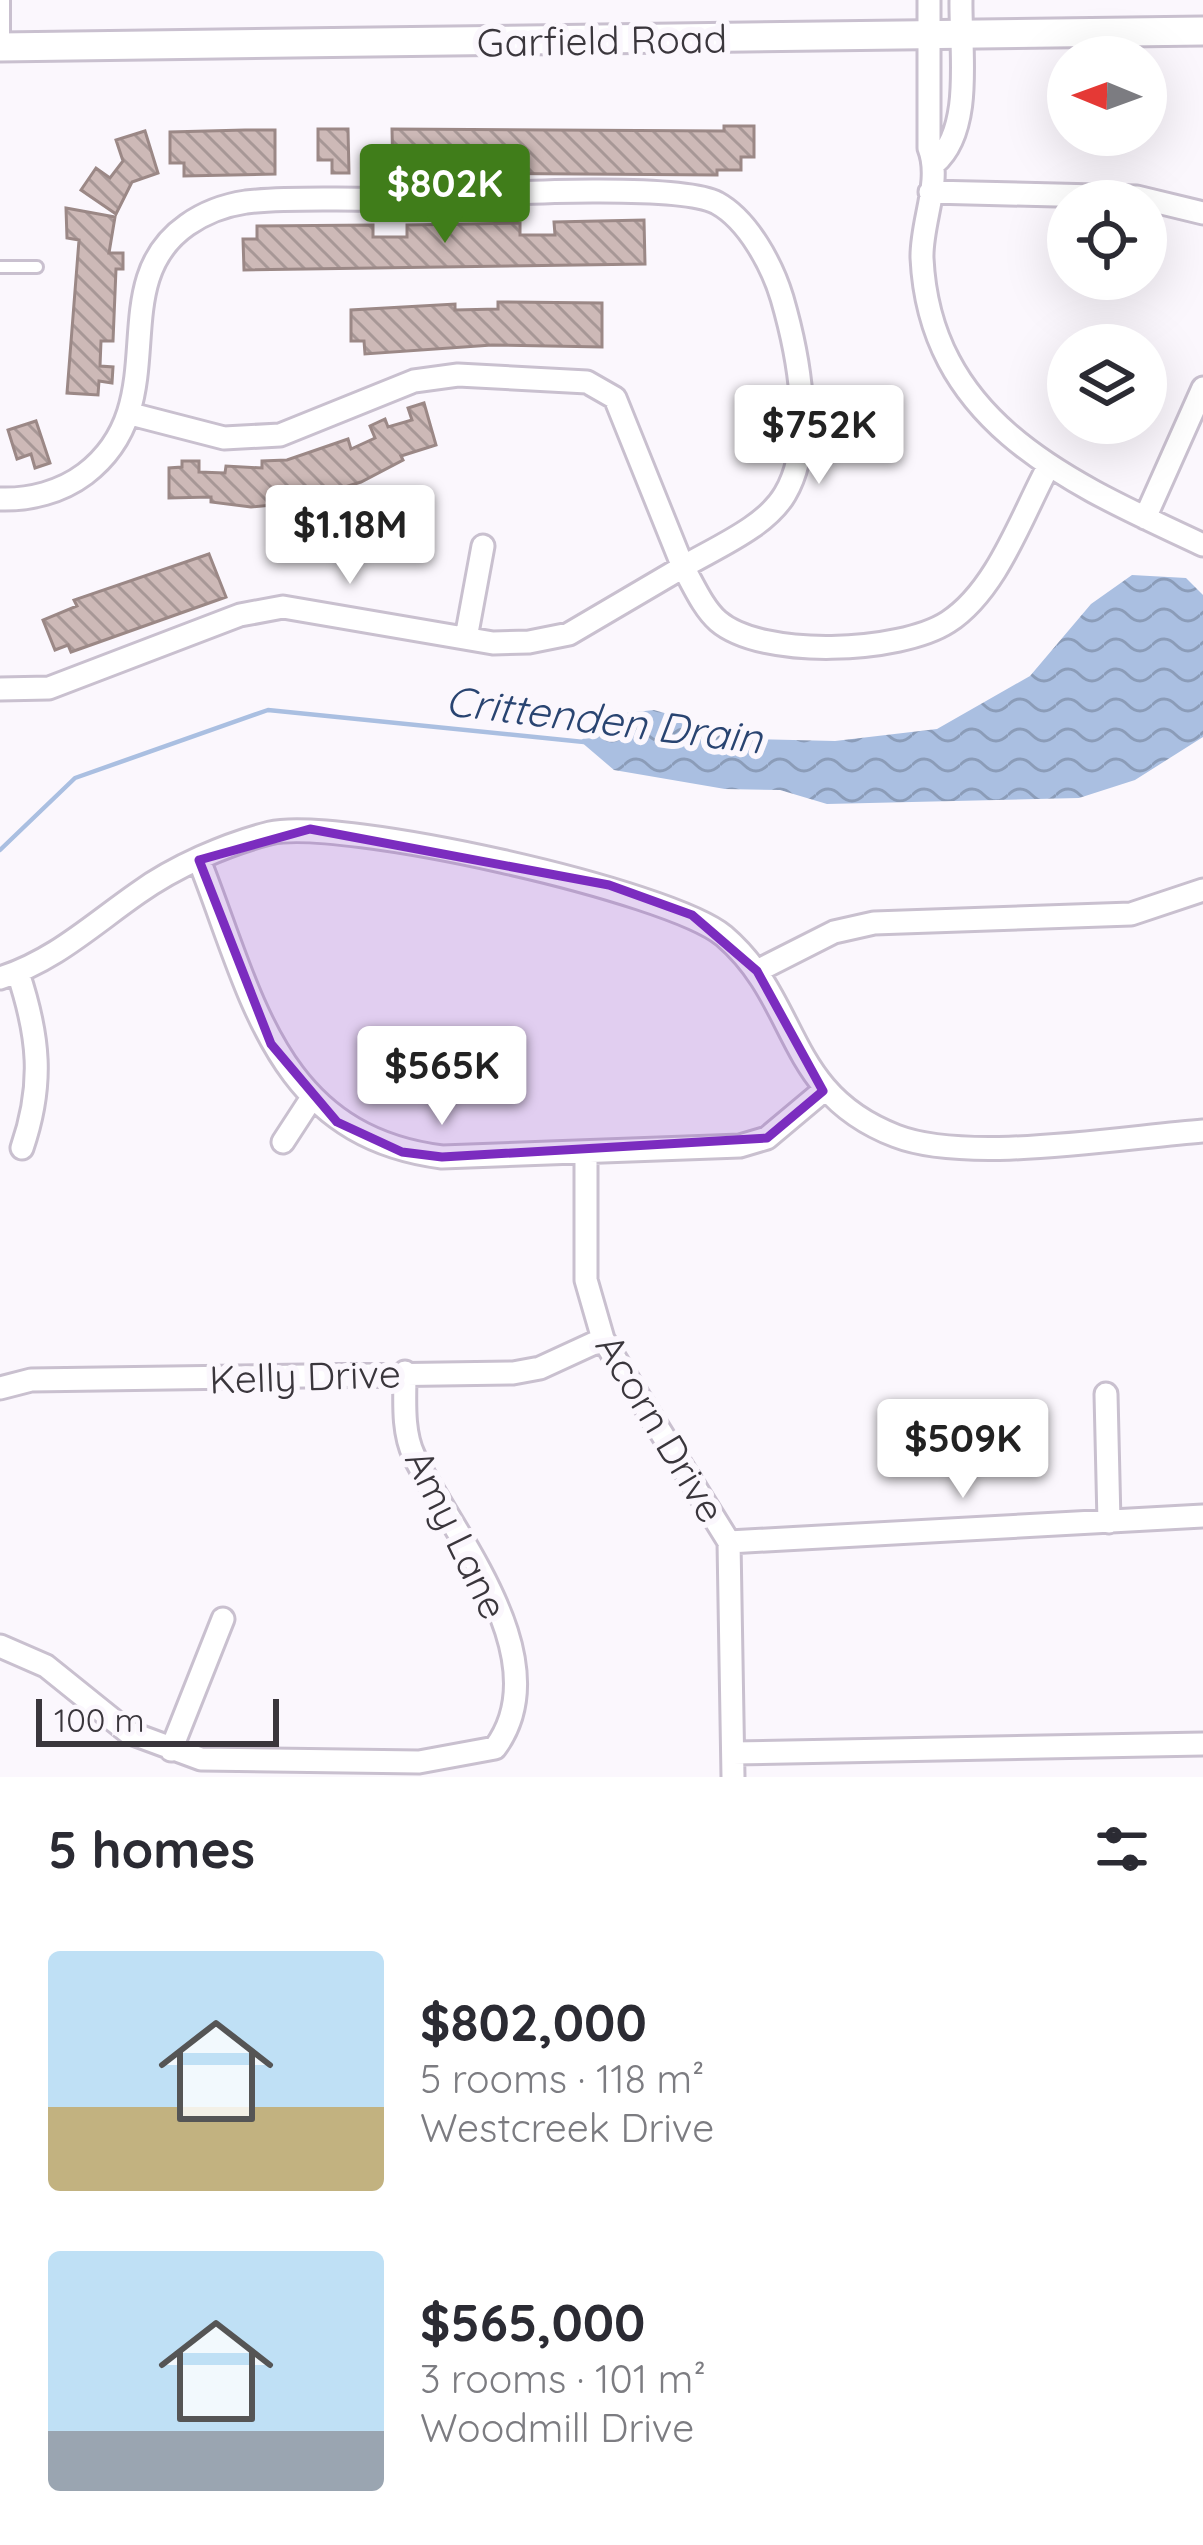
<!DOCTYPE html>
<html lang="en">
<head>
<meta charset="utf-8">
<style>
  body { margin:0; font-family:Quicksand,sans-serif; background:#f2f2f3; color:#2b2b33; height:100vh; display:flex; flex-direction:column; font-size:45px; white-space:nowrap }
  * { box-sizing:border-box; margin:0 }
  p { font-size:39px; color:#7c7c81 }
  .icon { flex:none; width:66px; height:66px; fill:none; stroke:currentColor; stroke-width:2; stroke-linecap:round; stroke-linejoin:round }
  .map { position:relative; height:1777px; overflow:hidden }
  .panel { display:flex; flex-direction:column; background:#fff; flex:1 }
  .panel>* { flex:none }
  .needle { width:78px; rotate:271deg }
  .fabs { position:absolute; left:1047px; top:36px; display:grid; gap:24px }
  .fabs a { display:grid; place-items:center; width:120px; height:120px; border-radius:50%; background:#fff; box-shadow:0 12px 48px #0002; font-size:60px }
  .scale { position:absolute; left:36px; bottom:30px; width:243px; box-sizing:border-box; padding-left:12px; border:6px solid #3a363c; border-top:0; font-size:33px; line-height:42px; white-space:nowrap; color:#3a363c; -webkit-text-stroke:9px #fbf7fd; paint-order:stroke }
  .price { position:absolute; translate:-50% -102px; padding:0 27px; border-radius:12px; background:#fff; color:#222; font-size:39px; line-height:78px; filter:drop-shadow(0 3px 6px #0008) }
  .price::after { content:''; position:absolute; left:50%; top:72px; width:36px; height:27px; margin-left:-18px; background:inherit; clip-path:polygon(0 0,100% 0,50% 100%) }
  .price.on { background:#407d1a; color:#fff }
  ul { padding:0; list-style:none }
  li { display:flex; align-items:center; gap:36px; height:300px; padding:0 48px }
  li span { display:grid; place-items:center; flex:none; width:336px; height:240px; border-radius:12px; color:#555 }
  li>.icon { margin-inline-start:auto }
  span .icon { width:144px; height:144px; fill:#fffc; stroke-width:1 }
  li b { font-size:51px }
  h2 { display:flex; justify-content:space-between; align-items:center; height:144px; padding:0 48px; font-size:51px }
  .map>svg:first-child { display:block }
  .water { fill:url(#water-waves) }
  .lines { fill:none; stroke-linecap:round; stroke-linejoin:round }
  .stream { stroke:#aabfe1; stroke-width:4.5 }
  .building { fill:url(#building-back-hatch); stroke:#9b8886; stroke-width:3 }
  .lane-casing { stroke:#c9c0cf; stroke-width:16 }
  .street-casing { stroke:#c9c0cf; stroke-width:27 }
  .secondary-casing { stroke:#c9c0cf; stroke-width:33 }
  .lane { stroke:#fff; stroke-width:10 }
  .street { stroke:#fff; stroke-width:21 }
  .secondary { stroke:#fff; stroke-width:27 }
  .marked { fill:#7b2cbf; fill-opacity:0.2; stroke:#7b2cbf; stroke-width:9; stroke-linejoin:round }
  .labels { text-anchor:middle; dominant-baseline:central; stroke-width:12; stroke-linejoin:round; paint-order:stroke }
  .street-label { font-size:39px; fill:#3a363c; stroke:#fbf7fd }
  .water-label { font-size:42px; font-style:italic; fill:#294471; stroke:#fbf7fd }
</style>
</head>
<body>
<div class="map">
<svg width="1203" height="1777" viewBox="0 0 1203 1777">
  <defs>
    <pattern id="water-waves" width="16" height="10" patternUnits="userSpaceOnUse" patternTransform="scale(3)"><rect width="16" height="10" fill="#aabfe1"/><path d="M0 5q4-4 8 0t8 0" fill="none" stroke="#8b9cb8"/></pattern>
    <pattern id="building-back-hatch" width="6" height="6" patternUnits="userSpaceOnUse" patternTransform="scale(3)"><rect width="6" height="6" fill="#cdb9b7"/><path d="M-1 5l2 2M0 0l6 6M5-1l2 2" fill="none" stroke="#a79796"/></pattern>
  </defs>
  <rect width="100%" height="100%" fill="#fbf7fd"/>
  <path class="water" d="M 1132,575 L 1186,578 L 1203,595 L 1203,737 L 1135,780 L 1079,798 L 827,804 L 780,790 L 725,789 L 614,770 L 580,741 L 617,714 L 654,710 L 755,739 L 835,741 L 937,729 L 1030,676 L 1091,604 Z"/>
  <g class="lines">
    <path class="stream" d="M 0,850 L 75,778 L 268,710 L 584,742"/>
  </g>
  <path class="building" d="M 724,126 L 754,126 L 754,157 L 741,157 L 741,170 L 717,170 L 717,175 L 443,173 L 443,160 L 409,160 L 409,173 L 393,173 L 392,129 L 724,131 Z
    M 318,129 L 348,129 L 349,173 L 332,173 L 332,160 L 318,160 Z
    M 245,130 L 275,130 L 275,174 L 184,176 L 184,163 L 170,163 L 170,132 Z
    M 145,131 L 158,173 L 132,182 L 116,214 L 81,190 L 96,168 L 110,178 L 123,161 L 116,140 Z
    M 66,208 L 115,217 L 109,253 L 123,253 L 123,269 L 116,269 L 113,341 L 101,341 L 100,366 L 113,367 L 112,383 L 99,381 L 98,395 L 67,393 L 79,240 L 67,238 Z
    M 644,220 L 645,264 L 244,270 L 243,239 L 257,239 L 257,226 L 373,225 L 373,237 L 407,237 L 407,225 L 520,223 L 520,235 L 555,235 L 554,222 Z
    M 498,302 L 602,303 L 602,347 L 492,345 L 365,354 L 364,341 L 351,341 L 351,310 L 455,304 L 455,310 L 498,309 Z
    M 424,403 L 436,445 L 401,456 L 403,460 L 361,482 L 294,503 L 251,507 L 211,502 L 211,497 L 169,498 L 169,468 L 182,467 L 182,461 L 199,461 L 199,472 L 225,473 L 226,466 L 262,468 L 262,461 L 287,460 L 348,439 L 351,449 L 375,438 L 370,426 L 385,419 L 388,427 L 412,420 L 408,408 Z
    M 36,421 L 50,463 L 35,468 L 31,454 L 17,459 L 8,430 Z
    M 209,554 L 226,597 L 71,652 L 68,645 L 55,650 L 43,620 L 77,606 L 74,600 Z"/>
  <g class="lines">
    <g class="lane-casing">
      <path id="lane" d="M 4,45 L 4,0
        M 0,267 L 37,267"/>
    </g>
    <g class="street-casing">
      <path id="street" d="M 929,0 L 929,148 C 942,181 921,222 922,258 C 930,425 1073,484 1203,545
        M 935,163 C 974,129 960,48 961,0
        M 930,192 L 1137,197 L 1203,213
        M 0,499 C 30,500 61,492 85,474 C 178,403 101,285 187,225 C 204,213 226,205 246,202 C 291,197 337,200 382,199 C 444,197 672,180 717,203 C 748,220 772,265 782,298 C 798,353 816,442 785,494 C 766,527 715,548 683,567 C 693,584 703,608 718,621 C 762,659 900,653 948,622 C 996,591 1021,518 1047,469
        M 1145,518 L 1203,388
        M 466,638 L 483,546
        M 0,689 L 49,688 L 240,615 L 283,607 L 493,643 L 529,642 L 569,634 L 683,567 L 615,398 L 587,382 L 458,375 L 414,381 L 280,435 L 224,438 L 131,414
        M 199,860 C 252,994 275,1136 442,1157 L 740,1146 L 767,1138 L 823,1091
        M 757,971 L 834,932 L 874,923 L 1131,914 L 1203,890
        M 18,973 C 39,1036 44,1084 22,1148
        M 0,978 C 54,961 92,925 138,893 C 174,867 226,844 270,833 C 339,817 669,890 724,936 C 801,1002 784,1093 896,1136 C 968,1164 1123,1137 1203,1131
        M 283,1142 L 311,1099
        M 586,1152 L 586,1280 L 603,1339 L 729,1542 L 733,1777
        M 0,1388 L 31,1380 L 513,1373 L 540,1368 L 603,1339
        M 1106,1394 L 1109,1522
        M 729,1542 L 1203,1516
        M 0,1646 L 46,1666 L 128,1732 L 201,1759 L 419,1762 L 495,1748 C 561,1659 451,1532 414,1456 C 402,1431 405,1399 405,1372
        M 171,1750 L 223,1619
        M 733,1753 L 1203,1744"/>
    </g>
    <g class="secondary-casing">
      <path id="secondary" d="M 0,47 L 1203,31"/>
    </g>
    <use href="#lane" class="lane"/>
    <use href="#street" class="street"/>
    <use href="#secondary" class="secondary"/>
  </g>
  <path class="marked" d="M 310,829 L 609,885 L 692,915 L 757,971 L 823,1091 L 767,1138 L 442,1157 L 402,1152 L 337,1122 L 271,1044 L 199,860 Z"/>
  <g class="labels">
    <g class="street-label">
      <text transform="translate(602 40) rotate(-1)">Garfield Road</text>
      <text transform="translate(305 1376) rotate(-2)">Kelly Drive</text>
      <text transform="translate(661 1428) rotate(59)">Acorn Drive</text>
      <text transform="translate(457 1534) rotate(64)">Amy Lane</text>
    </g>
    <g class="water-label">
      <text transform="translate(604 719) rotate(7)">Crittenden Drain</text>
    </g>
  </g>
</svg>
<div class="fabs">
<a><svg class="needle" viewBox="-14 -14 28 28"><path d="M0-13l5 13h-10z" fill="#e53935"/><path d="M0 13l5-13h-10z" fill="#7c7c81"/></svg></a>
<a><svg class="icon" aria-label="locate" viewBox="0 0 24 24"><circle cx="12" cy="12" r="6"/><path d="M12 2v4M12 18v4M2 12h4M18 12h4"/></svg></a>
<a><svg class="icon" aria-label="layers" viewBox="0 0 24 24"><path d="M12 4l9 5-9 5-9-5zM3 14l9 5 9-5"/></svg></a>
</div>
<div class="scale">100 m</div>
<b class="price on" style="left:445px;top:246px">$802K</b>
<b class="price" style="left:819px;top:487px">$752K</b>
<b class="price" style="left:350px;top:587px">$1.18M</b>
<b class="price" style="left:442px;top:1128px">$565K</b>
<b class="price" style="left:963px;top:1501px">$509K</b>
</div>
<section class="panel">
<h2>5 homes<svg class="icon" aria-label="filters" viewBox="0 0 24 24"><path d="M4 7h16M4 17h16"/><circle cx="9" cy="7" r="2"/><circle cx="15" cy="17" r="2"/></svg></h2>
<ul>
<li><span style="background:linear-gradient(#bfe0f5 65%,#c2b280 0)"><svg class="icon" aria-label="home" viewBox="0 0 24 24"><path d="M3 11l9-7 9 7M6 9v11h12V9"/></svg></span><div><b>$802,000</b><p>5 rooms · 118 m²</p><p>Westcreek Drive</p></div></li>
<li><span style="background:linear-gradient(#bfe0f5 75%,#9aa5b1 0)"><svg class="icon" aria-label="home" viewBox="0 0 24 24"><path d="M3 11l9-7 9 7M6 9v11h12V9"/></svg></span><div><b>$565,000</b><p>3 rooms · 101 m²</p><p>Woodmill Drive</p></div></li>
</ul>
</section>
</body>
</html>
